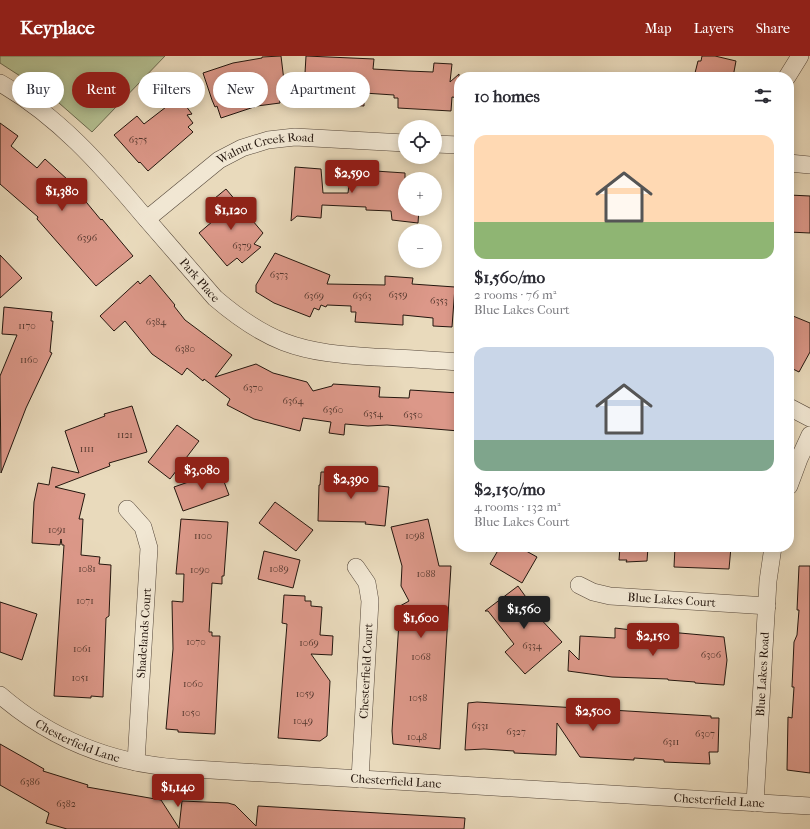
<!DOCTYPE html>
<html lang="en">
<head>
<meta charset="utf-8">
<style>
  body { margin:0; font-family:"IM FELL French Canon",serif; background:#f2f2f3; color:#2b2b33; height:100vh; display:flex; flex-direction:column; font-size:15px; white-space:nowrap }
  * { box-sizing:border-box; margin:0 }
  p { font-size:13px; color:#7c7c81 }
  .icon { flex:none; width:22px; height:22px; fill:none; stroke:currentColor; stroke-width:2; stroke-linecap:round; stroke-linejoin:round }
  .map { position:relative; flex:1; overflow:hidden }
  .panel { position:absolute; left:454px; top:16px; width:340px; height:480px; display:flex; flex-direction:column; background:#fff; border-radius:16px; box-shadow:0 2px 10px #0003 }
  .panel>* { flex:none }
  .top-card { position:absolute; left:12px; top:16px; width:380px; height:36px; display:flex; gap:8px }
  .controls { position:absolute; left:398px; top:64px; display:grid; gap:8px }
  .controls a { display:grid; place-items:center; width:44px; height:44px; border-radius:50%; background:#fff; box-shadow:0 2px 10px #0003; font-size:20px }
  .price { position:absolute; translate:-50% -34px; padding:0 9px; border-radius:4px; background:#8f2418; color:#fff; font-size:13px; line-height:26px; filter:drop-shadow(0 1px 2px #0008) }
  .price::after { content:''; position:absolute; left:50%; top:24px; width:12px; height:9px; margin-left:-6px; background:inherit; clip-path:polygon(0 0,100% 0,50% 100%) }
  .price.current { background:#222; color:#fff }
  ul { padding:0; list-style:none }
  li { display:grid; align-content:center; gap:8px; height:212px; padding:0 20px }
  li span { display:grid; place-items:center; height:124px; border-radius:12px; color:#555 }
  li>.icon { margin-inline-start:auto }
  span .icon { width:72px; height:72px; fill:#fffc; stroke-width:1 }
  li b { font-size:17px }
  h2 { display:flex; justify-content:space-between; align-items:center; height:48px; padding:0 20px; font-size:17px }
  .chip { padding:0 14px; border-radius:18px; background:#fff; box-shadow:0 2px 10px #0003; font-size:14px; line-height:36px }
  .chip.current { background:#8f2418; color:#fff }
  header { display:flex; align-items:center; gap:24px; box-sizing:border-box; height:56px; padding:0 20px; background:#8f2418; color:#fff }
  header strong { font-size:19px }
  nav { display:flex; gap:22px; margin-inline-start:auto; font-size:14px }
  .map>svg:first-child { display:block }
  .green { fill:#b4c092; stroke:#6c6b50 }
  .building { fill:#dc9889; stroke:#24160e }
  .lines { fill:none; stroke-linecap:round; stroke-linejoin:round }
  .minor-casing { stroke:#55473a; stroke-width:18 }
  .minor { stroke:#f1e7d3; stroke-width:17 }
  .labels { text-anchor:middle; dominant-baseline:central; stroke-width:3; stroke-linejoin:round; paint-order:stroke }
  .number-label { font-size:10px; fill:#52362d }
  .street-label { font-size:12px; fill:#24160e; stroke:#f1e7d3 }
</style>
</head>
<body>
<header>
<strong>Keyplace</strong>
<nav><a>Map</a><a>Layers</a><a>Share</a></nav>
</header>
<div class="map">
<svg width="810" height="773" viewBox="0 0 810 773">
  <rect width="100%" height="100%" fill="#e9dabc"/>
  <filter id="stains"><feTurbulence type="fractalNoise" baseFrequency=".005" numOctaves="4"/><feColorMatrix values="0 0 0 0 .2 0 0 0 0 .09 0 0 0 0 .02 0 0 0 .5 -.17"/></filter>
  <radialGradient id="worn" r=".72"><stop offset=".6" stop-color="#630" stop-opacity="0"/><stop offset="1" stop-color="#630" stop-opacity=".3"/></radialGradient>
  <path class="green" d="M 0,0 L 165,0 L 92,76 L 51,40 L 0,7 Z"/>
  <path class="building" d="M 281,0 L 285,33 L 278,33 L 280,47 L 257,50 L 221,62 L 217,50 L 215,51 L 212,44 L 203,17 L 233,7 L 262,2 L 262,1 Z
    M 306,0 L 374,3 L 373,13 L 408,15 L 433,16 L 434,7 L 452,8 L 450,26 L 459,18 L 459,42 L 452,41 L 451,55 L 398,52 L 398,42 L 394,42 L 394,39 L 364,37 L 364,50 L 310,47 L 311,34 L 304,34 Z
    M 702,0 L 715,0 L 736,5 L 733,21 L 694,21 L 698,5 L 701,5 Z
    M 179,41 L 192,58 L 187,59 L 193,67 L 188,71 L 193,76 L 148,115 L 140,106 L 139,107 L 114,79 L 137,60 L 144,68 Z
    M 0,67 L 18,80 L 11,90 L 37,112 L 45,103 L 68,124 L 101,164 L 102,163 L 133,200 L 96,230 L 37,163 L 38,161 L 0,128 Z
    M 295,111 L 321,113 L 323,137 L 348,137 L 349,129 L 353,129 L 354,124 L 359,124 L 360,114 L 405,117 L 405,153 L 419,153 L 418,167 L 392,164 L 391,155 L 366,154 L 366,151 L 322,149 L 321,162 L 297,160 L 291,165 Z
    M 226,133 L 263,177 L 254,188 L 261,191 L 242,207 L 237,202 L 227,210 L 199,177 L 220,159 L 209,147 Z
    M 789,139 L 810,140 L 810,177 L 789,176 Z
    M 275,197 L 330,219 L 327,228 L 385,229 L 385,220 L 413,222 L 412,228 L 455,231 L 452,271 L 433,270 L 433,262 L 403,259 L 403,269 L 355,266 L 356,256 L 351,256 L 351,250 L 327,249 L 326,251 L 321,249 L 319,254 L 314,252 L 310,261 L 274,247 L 256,236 L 256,229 Z
    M 0,199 L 22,222 L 0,242 Z
    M 150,219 L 175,249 L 174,250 L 185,264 L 232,299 L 215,321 L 256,308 L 273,317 L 307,326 L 313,335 L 332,330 L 333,328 L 380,331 L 379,341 L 409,342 L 410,334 L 459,337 L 459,375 L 387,369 L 368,370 L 345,368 L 344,379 L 329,377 L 331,366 L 303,362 L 300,375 L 254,363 L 227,349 L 230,343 L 204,323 L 203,325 L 187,312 L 182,319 L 152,298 L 125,265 L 114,275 L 100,260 L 138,225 L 140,228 Z
    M 4,251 L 52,256 L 51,265 L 53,265 L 50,296 L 52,297 L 26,352 L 1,417 L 0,320 L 17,279 L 2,278 Z
    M 793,260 L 810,267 L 810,296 L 799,316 L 789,311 L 789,270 Z
    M 132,350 L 147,396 L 109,407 L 110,410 L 55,431 L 85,438 L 79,463 L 83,463 L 81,499 L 100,501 L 99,508 L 111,509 L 109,560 L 106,562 L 103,641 L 91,640 L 91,642 L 54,640 L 64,489 L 62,489 L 61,483 L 60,489 L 32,487 L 34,446 L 38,427 L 49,429 L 52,411 L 79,417 L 65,375 L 105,360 L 104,358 Z
    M 177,369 L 199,385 L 170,423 L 148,406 Z
    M 220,415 L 229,439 L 183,455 L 174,431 Z
    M 321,416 L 351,416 L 350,427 L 389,431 L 385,470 L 365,468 L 366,466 L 318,465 L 319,429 L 320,429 Z
    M 275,446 L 313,474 L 296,495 L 259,467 Z
    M 181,463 L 228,466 L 224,520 L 222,520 L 222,528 L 212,527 L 209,576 L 212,576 L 212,580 L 220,580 L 215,678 L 178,676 L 178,674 L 166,673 L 173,593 L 172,545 L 183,546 L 184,518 L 176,518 Z
    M 428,463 L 439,510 L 451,510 L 440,693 L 393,688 L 392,675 L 400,550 L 409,545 L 401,530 L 402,510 L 391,471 Z
    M 500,491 L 519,491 L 537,501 L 522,527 L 490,508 Z
    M 620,491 L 648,491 L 647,505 L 626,506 L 627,504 L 619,504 Z
    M 675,491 L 731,491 L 729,513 L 674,511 Z
    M 264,495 L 300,504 L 293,532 L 258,523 Z
    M 799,510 L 810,510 L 810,717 L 787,714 L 788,661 L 792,662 L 794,631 L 792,631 L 794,586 L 797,579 L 799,554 L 797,554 Z
    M 518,530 L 528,544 L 524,545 L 562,586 L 525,618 L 505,596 L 514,588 L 488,555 L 485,555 Z
    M 284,539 L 305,540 L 305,545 L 311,545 L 311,550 L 322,551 L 320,579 L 333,580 L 332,599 L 311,598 L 330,625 L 327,680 L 320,685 L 278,682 L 287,568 L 282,567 Z
    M 0,546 L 37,558 L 22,604 L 0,596 Z
    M 615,572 L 640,575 L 642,576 L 642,586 L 669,586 L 669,576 L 724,581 L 727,604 L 724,629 L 695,627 L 695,626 L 668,624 L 668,623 L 612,621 L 568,615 L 569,594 L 579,604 L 580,580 L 615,582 Z
    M 477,646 L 711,660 L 711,662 L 719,662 L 718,696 L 709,696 L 710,708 L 664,706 L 664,704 L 634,702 L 634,704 L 580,701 L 557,667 L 556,699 L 514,697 L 514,695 L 484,693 L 465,694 L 468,647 Z
    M 0,688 L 44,713 L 43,715 L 88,729 L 87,731 L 161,744 L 179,772 L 182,745 L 228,747 L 235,749 L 256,770 L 258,750 L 465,762 L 464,773 L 67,773 L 46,767 L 49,757 L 0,729 Z"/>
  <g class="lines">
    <g class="minor-casing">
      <g id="minor">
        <path d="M 787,21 L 800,0"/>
        <path id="s1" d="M 0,27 C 58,60 101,109 143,159 C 167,187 191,214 215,242 C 236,260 258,276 284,286 C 313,297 343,299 374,301 C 402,302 431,304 459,306"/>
        <path d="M 435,88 L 459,89"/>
        <path d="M 789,107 L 810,109"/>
        <path id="s2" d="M 147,163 L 219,104 L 242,92 L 268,84 L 295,81 L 405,87"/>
        <path d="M 789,351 L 810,362"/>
        <path d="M 789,430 L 799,403 L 810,379"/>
        <path d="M 127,453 L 143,471 L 149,492 L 136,706"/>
        <path d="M 356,511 L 367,527 L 370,545 L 360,723"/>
        <path id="s3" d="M 579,529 L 593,536 L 610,540 L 767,550"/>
        <path id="s4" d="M 0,639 C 51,683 111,707 178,712 L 810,750"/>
        <path id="s5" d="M 755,747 L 768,525 L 773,491"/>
      </g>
    </g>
    <use href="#minor" class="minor"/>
  </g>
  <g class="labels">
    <g class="number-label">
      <text x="138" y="84">6375</text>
      <text x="87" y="182">6396</text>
      <text x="242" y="190">6379</text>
      <text x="279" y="219">6373</text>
      <text x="398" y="239">6359</text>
      <text x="314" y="240">6369</text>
      <text x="362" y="240">6363</text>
      <text x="439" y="245">6353</text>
      <text x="156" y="266">6384</text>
      <text x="27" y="270">1170</text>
      <text x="185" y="293">6380</text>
      <text x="29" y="304">1160</text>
      <text x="253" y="332">6370</text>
      <text x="293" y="345">6364</text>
      <text x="333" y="354">6360</text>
      <text x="373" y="358">6354</text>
      <text x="413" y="359">6350</text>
      <text x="125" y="379">1121</text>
      <text x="87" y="393">1111</text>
      <text x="57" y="474">1091</text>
      <text x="203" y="480">1100</text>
      <text x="415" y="480">1098</text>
      <text x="87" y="513">1081</text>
      <text x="279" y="513">1089</text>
      <text x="200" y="514">1090</text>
      <text x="426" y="518">1088</text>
      <text x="85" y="545">1071</text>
      <text x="196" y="586">1070</text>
      <text x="309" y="587">1069</text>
      <text x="532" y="590">6334</text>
      <text x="82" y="593">1061</text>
      <text x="711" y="599">6306</text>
      <text x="421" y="601">1068</text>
      <text x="80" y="622">1051</text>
      <text x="193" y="628">1060</text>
      <text x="305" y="638">1059</text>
      <text x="418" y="642">1058</text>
      <text x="191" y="657">1050</text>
      <text x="303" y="665">1049</text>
      <text x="480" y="670">6331</text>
      <text x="516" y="676">6327</text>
      <text x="705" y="678">6307</text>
      <text x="417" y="681">1048</text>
      <text x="671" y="686">6311</text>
      <text x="30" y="726">6386</text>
      <text x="66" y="748">6382</text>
    </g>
    <g class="street-label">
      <text stroke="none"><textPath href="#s2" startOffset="142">Walnut Creek Road</textPath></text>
      <text stroke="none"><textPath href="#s1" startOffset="282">Park Place</textPath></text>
      <text stroke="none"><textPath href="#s3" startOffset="95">Blue Lakes Court</textPath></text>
      <text transform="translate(144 577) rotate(-86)">Shadelands Court</text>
      <text transform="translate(366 615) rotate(-87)">Chesterfield Court</text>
      <text stroke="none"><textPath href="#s5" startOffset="129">Blue Lakes Road</textPath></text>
      <text stroke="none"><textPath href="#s4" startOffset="91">Chesterfield Lane</textPath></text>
      <text stroke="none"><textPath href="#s4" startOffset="414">Chesterfield Lane</textPath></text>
      <text stroke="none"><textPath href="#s4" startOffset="738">Chesterfield Lane</textPath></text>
    </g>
  </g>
  <rect width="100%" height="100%" filter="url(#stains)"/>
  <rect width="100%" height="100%" fill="url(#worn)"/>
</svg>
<div class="controls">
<a><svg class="icon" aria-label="locate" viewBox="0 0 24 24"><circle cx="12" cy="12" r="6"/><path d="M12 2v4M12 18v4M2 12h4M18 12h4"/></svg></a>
<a>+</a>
<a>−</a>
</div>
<b class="price" style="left:352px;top:138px">$2,590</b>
<b class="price" style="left:62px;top:156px">$1,380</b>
<b class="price" style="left:231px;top:175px">$1,120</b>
<b class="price" style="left:202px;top:435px">$3,080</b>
<b class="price" style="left:351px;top:444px">$2,390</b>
<b class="price current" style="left:524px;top:574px">$1,560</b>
<b class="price" style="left:421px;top:583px">$1,600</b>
<b class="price" style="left:653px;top:601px">$2,150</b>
<b class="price" style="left:593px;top:676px">$2,500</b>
<b class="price" style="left:178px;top:752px">$1,140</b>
<div class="top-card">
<a class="chip">Buy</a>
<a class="chip current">Rent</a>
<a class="chip">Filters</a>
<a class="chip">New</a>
<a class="chip">Apartment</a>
</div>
<section class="panel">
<h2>10 homes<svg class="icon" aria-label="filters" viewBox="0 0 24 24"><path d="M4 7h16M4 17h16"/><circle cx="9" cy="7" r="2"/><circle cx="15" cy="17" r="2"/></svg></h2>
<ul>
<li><span style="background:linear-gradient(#ffd9b3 70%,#8fb573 0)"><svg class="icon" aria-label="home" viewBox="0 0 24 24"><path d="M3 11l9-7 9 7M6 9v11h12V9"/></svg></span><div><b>$1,560/mo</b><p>2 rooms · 76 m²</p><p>Blue Lakes Court</p></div></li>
<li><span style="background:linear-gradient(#c9d6e8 75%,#7fa58c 0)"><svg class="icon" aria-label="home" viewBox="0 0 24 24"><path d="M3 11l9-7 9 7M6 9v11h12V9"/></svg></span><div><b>$2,150/mo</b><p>4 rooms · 132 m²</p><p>Blue Lakes Court</p></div></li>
</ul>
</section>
</div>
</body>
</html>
